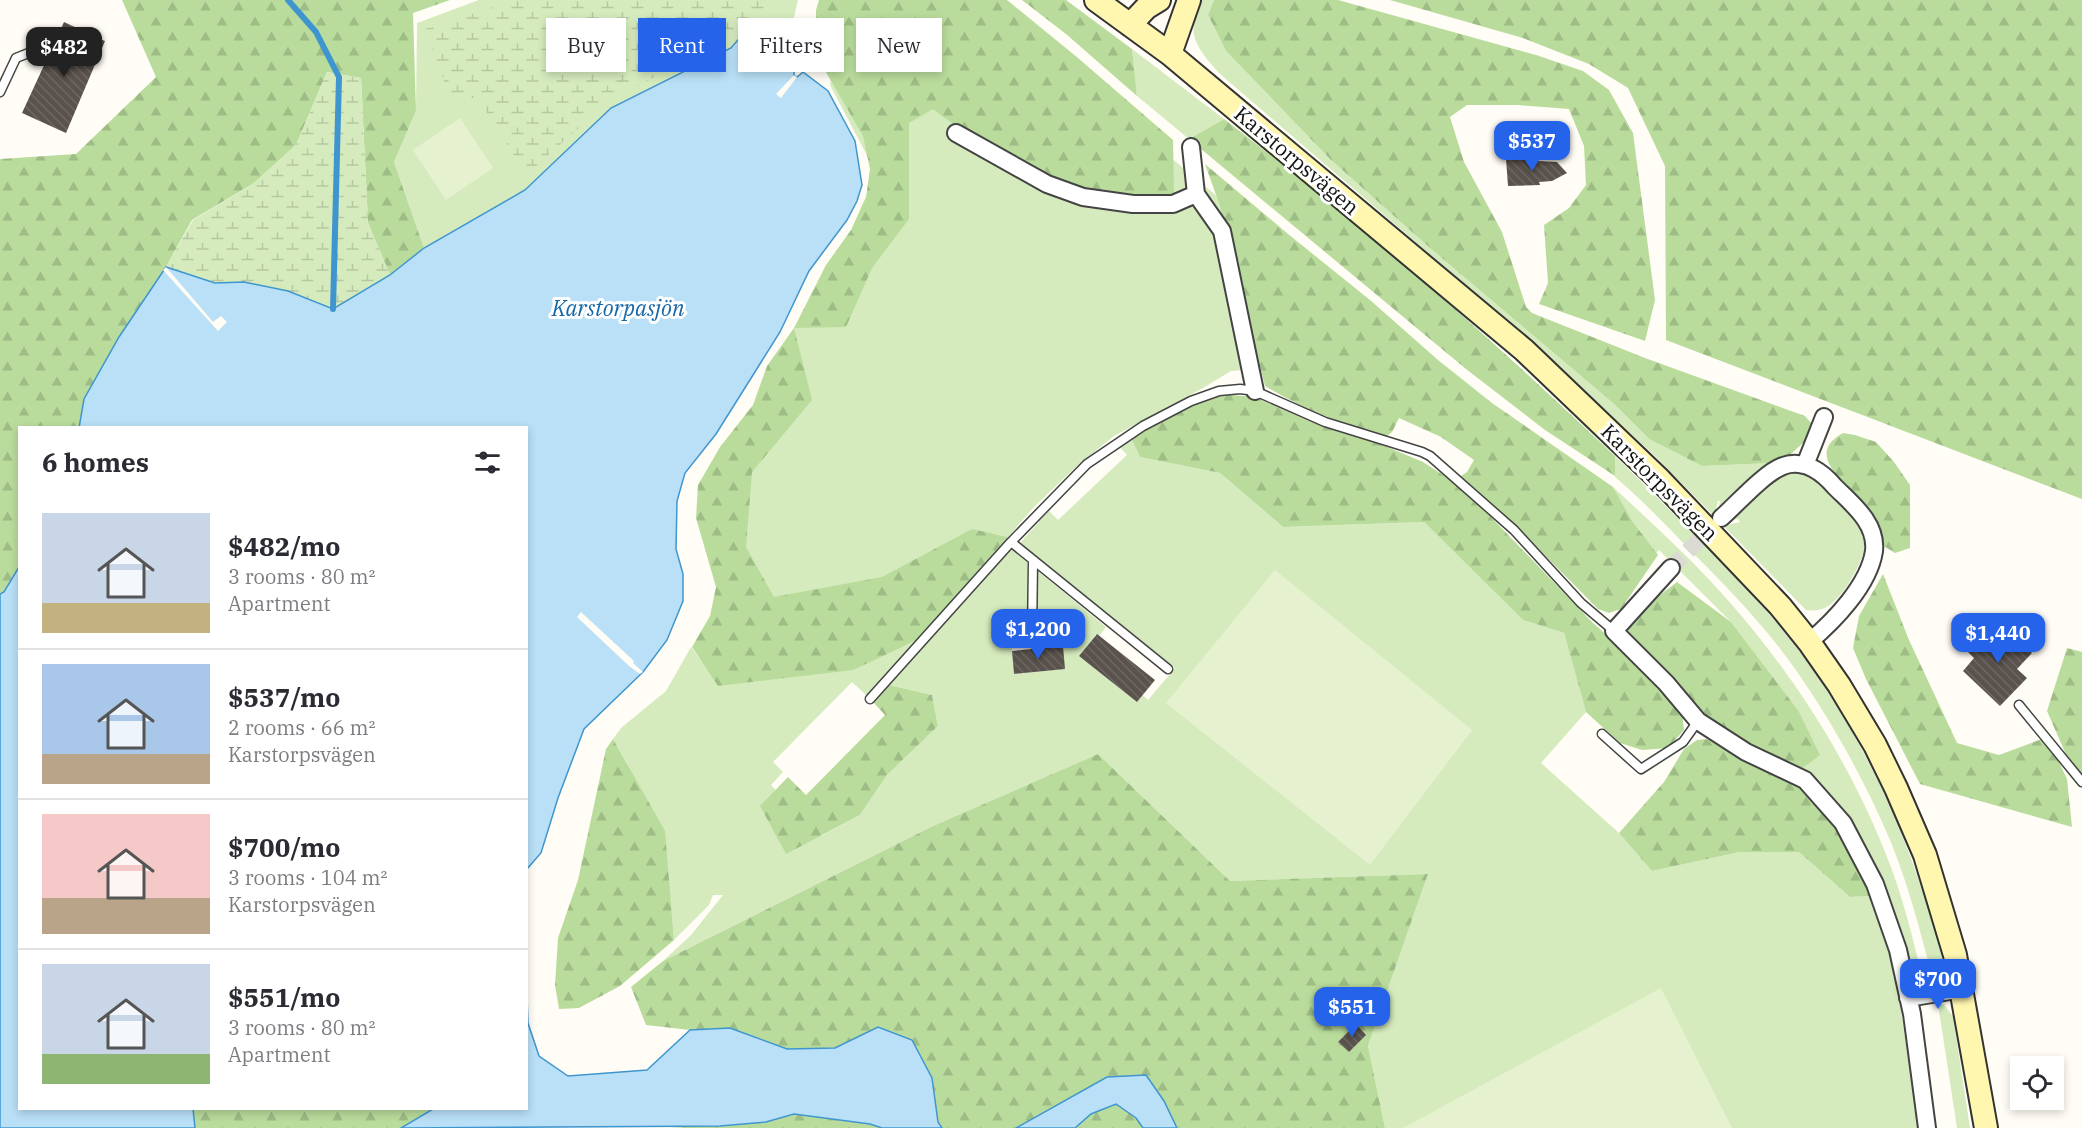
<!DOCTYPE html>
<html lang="en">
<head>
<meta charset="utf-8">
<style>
  body { margin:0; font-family:"IBM Plex Serif",serif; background:#f7f7f7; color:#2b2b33; height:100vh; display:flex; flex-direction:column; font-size:22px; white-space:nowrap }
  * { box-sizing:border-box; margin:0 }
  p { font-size:20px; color:#7c7c81 }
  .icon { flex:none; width:33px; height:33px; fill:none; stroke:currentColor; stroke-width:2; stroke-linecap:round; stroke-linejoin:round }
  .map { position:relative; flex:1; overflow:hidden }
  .panel { position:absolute; left:18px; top:426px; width:510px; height:684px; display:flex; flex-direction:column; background:#fff; border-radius:0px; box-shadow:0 3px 9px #0003 }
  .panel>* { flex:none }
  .banner { position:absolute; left:546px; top:18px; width:570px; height:54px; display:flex; gap:12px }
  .controls { position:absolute; left:2010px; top:1056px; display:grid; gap:12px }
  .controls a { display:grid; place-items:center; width:54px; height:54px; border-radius:0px; background:#fff; box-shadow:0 3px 9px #0003; font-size:30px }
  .price { position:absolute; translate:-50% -51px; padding:0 14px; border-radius:12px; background:#2563eb; color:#fff; font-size:20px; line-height:39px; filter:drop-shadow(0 2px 3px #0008) }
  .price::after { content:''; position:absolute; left:50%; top:36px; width:18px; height:14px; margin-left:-9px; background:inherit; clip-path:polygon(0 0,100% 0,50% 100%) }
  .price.active { background:#222; color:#fff }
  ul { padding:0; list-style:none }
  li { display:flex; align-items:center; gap:18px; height:150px; padding:0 24px }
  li+li { border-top:2px solid #e1e1e2 }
  li span { display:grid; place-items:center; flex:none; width:168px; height:120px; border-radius:0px; color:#555 }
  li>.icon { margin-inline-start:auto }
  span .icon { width:72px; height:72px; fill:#fffc; stroke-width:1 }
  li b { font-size:26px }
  h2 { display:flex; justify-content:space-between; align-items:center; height:72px; padding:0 24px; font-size:26px }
  .tag { padding:0 21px; border-radius:0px; background:#fff; box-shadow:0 3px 9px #0003; font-size:21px; line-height:54px }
  .tag.active { background:#2563eb; color:#fff }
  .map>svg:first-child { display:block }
  .green { fill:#d5ebbd }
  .forest { fill:url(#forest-firs) }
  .wetland { fill:url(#wetland-marsh) }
  .pitch { fill:#e6f2cf }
  .water { fill:#b9e0f7; stroke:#3f96cf; stroke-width:1.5 }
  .pier { fill:#fffdf5 }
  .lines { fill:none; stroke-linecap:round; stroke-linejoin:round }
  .stream { stroke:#3f96cf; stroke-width:6 }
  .building { fill:url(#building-back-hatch) }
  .street-tunnel { stroke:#dbdad3; stroke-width:16; stroke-dasharray:16 8; stroke-linecap:butt }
  .lane-casing { stroke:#444; stroke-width:11 }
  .street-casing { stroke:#444; stroke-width:20 }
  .secondary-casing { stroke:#333; stroke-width:26 }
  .lane { stroke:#fff; stroke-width:8 }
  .street { stroke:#fff; stroke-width:16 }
  .secondary { stroke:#fff6b0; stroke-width:22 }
  .labels { text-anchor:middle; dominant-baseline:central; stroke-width:6; stroke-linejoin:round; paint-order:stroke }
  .street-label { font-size:21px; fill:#111; stroke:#fff }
  .water-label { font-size:22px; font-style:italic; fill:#1768a6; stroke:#fff }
</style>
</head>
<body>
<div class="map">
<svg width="2082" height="1128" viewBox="0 0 2082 1128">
  <defs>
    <pattern id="forest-firs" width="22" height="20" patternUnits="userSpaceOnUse" patternTransform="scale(1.5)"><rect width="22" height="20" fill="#b9dc9c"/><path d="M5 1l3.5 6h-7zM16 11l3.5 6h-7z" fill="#9ebc85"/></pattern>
    <pattern id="wetland-marsh" width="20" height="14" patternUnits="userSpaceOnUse" patternTransform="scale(1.5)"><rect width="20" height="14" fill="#d5ebbd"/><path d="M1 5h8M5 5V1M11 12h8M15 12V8" fill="none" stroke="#b6c8a1"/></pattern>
    <pattern id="building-back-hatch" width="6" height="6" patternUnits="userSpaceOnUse" patternTransform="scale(1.5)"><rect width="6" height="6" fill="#5a524d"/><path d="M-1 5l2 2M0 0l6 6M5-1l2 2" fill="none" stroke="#6d6662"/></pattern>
  </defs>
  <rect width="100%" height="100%" fill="#fffdf5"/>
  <path class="green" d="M 479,0 L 798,0 L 793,21 L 795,53 L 773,41 L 743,34 L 731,48 L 611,108 L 525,190 L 424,248 L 394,162 L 416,111 L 417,23 Z
    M 844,0 L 982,0 L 1315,278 L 1642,533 L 1633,522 L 1613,487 C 1654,525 1696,563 1733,606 C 1798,681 1853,768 1889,862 C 1904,901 1914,943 1924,984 L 1916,981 L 1908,973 L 1896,923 L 1800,770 L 1798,710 L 1731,622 L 1659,550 L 1615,600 L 1508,475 L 1416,419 L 1287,367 L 1231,371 L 1203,388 L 1114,436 L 1079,464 L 1033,508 L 1008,537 L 996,534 L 882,656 L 917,640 L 867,696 L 852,682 L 773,762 L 783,772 L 771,785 L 821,836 L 860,815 L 887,775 L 938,726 L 932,695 L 889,685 L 1010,546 L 1027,561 L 1027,610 L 1025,615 L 1012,626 L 1012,651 L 1014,674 L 1064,668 L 1059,621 C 1049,621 1043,621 1037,612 L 1038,571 L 1106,627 L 1099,636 L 1096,634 L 1080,656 L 1137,702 L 1143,695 L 1148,700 L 1175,668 L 1019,544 L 1049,511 L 1058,520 L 1127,455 L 1119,446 L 1131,438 L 1140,457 L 1220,473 L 1283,527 L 1424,522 L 1523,620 L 1564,633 L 1586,712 L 1541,763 L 1619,833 L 1652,871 L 1740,852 L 1799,852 L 1850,897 L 1870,896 L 1884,929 L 1898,992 L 1919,1128 L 1385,1128 L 1368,1046 L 1428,874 L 1230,881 L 1098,754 L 933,826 L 663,961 L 691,935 L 723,895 L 713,895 L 709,905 L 674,940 L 671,905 L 627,763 L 613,739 L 621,728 L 666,691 L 691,647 L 707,669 L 720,655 L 720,533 L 794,328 L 882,184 L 830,85 Z
    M 1200,0 L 1214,0 L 1208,15 L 1226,51 L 1330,159 L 1430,248 L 1614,404 L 1649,439 L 1702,466 L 1773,463 C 1751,475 1735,493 1718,512 L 1720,501 L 1718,501 L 1715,513 L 1727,525 L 1740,522 L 1738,519 L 1729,520 C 1738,511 1767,479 1776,475 C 1781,473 1794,470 1799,471 C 1815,474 1862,522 1865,539 C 1867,557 1843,598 1828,606 C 1820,611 1814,611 1806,610 L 1655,456 L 1519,331 L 1220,74 C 1197,48 1185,35 1200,0 Z
    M 1132,49 L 1224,119 L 1189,139 L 1137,96 Z
    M 1615,456 C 1665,505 1715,554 1762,606 C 1833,683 1890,791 1922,890 C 1930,915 1947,952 1942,978 L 1934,983 C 1921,935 1909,886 1890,840 C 1864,779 1831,720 1793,666 C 1763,624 1726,586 1690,550 C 1666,525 1642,500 1615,477 Z
    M 1938,1004 L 1944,1005 L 1953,1016 L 1970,1128 L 1957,1128 Z"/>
  <path class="forest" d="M 122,0 L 450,0 L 413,13 L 416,111 L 394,162 L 424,248 L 390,275 L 368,223 L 361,78 L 327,72 L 296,145 L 254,183 L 192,220 L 166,267 L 119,337 L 84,399 L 79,427 L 20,428 L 19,567 L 4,592 L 0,594 L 0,159 L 76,154 L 156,77 Z
    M 819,0 L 1007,0 L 1078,58 L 1173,140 L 1174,193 L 1154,201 L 1102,195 L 1041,177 L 953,124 L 933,109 L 909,123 L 909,219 L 872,268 L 846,327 L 794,328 L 812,400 L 752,472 L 746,547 L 774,597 L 882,577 L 972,529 L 1008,537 L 917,640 L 853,670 L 718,686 L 692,647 L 710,616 L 716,587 L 696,518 L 698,485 L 720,447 L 753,405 L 767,366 L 794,328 L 826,265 L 851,230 L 866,197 L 870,169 L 863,136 L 816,55 L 816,10 Z
    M 1022,0 L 1066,0 L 1132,49 L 1137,96 L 1066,34 Z
    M 1214,0 L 1338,0 L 1536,55 L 1583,71 L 1609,90 L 1633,133 L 1655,300 L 1645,341 L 1539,304 L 1548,283 L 1544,225 L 1569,208 L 1586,185 L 1584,146 L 1569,109 L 1518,105 L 1467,105 L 1450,117 L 1464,162 L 1502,232 L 1526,307 L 1532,313 L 1645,358 L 1805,416 L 1812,424 L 1805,441 L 1791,454 L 1773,463 L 1702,466 L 1649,439 L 1614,404 L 1430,248 L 1330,159 L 1226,51 L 1208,15 Z
    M 1390,0 L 2082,0 L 2082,499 L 1666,340 L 1665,166 L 1628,88 L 1589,64 L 1523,38 Z
    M 1224,119 C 1361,224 1490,337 1615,456 L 1615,476 L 1545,430 L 1466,369 L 1189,139 Z
    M 1205,164 L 1288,234 L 1370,300 L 1438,360 L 1492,403 L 1613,487 L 1633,522 L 1658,555 L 1621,609 L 1609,613 L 1598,609 L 1512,522 L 1461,476 L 1467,472 L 1474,460 L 1441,437 L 1399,418 L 1392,432 L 1387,436 C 1341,424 1306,410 1265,386 L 1220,206 Z
    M 1221,394 L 1254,397 L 1311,422 L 1385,446 L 1423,462 L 1454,482 L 1490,516 L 1592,622 L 1655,678 L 1682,712 L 1684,730 L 1668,748 L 1642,750 L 1620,743 L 1586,712 L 1564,633 L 1523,620 L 1424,522 L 1283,527 L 1220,473 L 1140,457 L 1131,438 L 1182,410 Z
    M 1843,433 L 1855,435 L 1876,442 L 1894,462 L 1910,485 L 1910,548 L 1895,553 L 1882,545 C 1881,534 1880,523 1873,513 C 1858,491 1798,457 1843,433 Z
    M 1883,574 L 1909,640 L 1957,743 L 1999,755 L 2047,737 L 2067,779 L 2072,827 L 1920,784 L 1866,679 L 1853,648 L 1859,616 Z
    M 1677,582 L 1731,622 L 1798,710 L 1820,755 L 1800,770 L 1710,725 L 1630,639 L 1628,629 L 1632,616 Z
    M 2067,648 L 2082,652 L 2082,777 L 2068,759 L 2047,711 Z
    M 889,685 L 932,695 L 938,726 L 887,775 L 860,815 L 786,854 L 760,806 L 788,777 L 806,795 L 885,715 L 874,703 Z
    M 613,739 L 665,831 L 674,940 L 620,986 L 579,1008 L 559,1009 L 555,985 L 558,938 L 578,880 L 606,749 Z
    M 1706,739 L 1797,782 L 1831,819 L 1860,873 L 1870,896 L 1850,897 L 1799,852 L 1740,852 L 1652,871 L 1619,833 L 1664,782 L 1684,749 L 1697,740 Z
    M 1098,754 L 1230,881 L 1428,874 L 1368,1046 L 1385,1128 L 1177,1128 L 1164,1101 L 1107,1077 L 1016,1128 L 942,1128 L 938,1122 L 932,1078 L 878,1027 L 835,1048 L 787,1049 L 730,1028 L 690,1030 L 646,1025 L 631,987 L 663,961 L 933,826 Z
    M 1116,1104 L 1136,1118 L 1143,1128 L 1075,1128 L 1091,1114 Z
    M 193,1109 L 433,1109 L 401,1128 L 195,1128 Z
    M 794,1114 L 870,1124 L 882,1128 L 669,1128 L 765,1122 Z"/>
  <path class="wetland" d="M 516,0 L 776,0 L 759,24 L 610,100 L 526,175 L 477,97 L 452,103 L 425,29 Z
    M 327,72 L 361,78 L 368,223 L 390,275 L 333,309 L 288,291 L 244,282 L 215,283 L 166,267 L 193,220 L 254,183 L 296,145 Z"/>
  <path class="pitch" d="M 460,118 L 493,168 L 446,200 L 413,150 Z
    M 1275,570 L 1472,730 L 1370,865 L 1166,703 Z
    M 1661,988 L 1732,1128 L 1403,1128 Z"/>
  <path class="water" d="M 743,34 L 773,41 L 795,53 L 794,75 L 797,77 L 803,72 L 828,91 L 855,141 L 862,185 L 857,201 L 847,220 L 809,271 L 780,332 L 716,434 L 685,473 L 677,501 L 676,549 L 683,574 L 683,601 L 667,640 L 643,672 L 584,729 L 558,798 L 541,853 L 527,869 L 526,428 L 79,428 L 84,399 L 119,337 L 166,267 L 215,283 L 244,282 L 288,291 L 333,309 L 390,275 L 424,248 L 525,190 L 611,108 L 731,48 Z
    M 19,567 L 20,1108 L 193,1109 L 195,1128 L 0,1128 L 0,594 L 4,592 Z
    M 527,997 L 528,1023 L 539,1056 L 568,1076 L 647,1070 L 690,1030 L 730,1028 L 787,1049 L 835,1048 L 878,1027 L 912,1040 L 932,1078 L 938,1122 L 942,1128 L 882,1128 L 870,1124 L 794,1114 L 766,1122 L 720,1126 L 401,1128 L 433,1109 L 526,1108 Z
    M 1146,1075 L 1164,1101 L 1177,1128 L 1143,1128 L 1136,1118 L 1116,1104 L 1091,1114 L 1075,1128 L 1016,1128 L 1107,1077 Z"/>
  <path class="pier" d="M 794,75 L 797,77 L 781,98 L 776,94 Z
    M 166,267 L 213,322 L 221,316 L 227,322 L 218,331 L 163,270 Z
    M 581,612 L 634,661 L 633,663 L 643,672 L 640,674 L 629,666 L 577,617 Z"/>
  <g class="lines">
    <path class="stream" d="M 288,0 L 316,32 L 339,77 L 333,309"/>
  </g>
  <path class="building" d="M 64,22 L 105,41 L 66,133 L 22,113 Z
    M 1538,157 L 1538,161 L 1557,162 L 1567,173 L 1552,181 L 1539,182 L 1540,185 L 1508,186 L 1506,159 Z
    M 1992,626 L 2001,636 L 2007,630 L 2032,653 L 2017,669 L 2027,678 L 2000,706 L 1963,671 L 1974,658 L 1968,652 Z
    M 1097,634 L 1155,680 L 1137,702 L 1079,656 Z
    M 1063,646 L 1065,669 L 1014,674 L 1012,651 Z
    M 1356,1024 L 1366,1035 L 1349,1052 L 1338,1042 Z"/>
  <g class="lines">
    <path class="street-tunnel" d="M 1671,568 L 1715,524"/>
    <g class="lane-casing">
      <path id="lane" d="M 0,92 L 16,58 L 41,48
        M 1011,542 L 1168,669
        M 1032,636 L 1033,561
        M 1017,638 L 1055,633
        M 870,699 L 1011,542 L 1087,464 L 1143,426 L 1191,401 L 1219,391 L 1240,389 L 1255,391 L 1325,422 L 1422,452 L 1430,456 L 1514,530 L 1581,603 L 1614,631
        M 2019,705 L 2082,782
        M 1602,734 L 1641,769 L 1683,742 L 1698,721"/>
    </g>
    <g class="street-casing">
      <path id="street" d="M 956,133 L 1047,184 L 1083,197 L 1133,204 L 1173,204 L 1196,194
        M 1191,147 L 1196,194 L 1222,231 L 1255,391
        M 1805,465 L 1824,417
        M 1721,518 C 1737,504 1764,473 1783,466 C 1793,462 1806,464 1814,469 C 1822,473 1829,480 1835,487 C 1852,504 1877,523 1874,551 C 1869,585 1834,621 1809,642
        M 1671,568 L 1614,631 L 1666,683 L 1698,721 L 1746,752 L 1805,780 L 1843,823 L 1875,884 L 1898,950 L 1912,1014 L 1927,1128
        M 1908,998 L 1962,989"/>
    </g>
    <g class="secondary-casing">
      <path id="secondary" d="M 1096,0 L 1170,54 L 1524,350 L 1660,480 L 1780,606 L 1809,642 L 1839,685 L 1875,745 L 1896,788 L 1925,855 L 1955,955 L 1986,1128
        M 1130,25 L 1146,8 L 1159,0
        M 1170,54 L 1189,0"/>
    </g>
    <use href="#lane" class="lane"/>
    <use href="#street" class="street"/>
    <use href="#secondary" class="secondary"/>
  </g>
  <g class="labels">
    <g class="street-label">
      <text transform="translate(1297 160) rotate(40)">Karstorpsvägen</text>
      <text transform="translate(1660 482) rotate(45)">Karstorpsvägen</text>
    </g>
    <g class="water-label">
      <text x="618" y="307">Karstorpasjön</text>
    </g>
  </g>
</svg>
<div class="controls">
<a><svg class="icon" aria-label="locate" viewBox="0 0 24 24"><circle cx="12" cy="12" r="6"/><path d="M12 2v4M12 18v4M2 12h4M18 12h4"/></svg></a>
</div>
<b class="price active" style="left:64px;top:78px">$482</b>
<b class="price" style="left:1532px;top:172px">$537</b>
<b class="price" style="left:1038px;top:660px">$1,200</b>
<b class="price" style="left:1998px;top:664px">$1,440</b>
<b class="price" style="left:1938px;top:1010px">$700</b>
<b class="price" style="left:1352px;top:1038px">$551</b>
<div class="banner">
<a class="tag">Buy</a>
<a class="tag active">Rent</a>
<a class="tag">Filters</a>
<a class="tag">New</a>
</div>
<section class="panel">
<h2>6 homes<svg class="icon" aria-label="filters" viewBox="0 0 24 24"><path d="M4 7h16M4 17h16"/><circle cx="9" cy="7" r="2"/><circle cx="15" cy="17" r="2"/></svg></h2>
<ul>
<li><span style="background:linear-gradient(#c9d6e8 75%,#c2b280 0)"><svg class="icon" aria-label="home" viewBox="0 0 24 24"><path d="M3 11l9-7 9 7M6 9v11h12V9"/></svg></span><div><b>$482/mo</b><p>3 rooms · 80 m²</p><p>Apartment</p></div></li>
<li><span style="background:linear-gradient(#a9c7e8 75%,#b9a48a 0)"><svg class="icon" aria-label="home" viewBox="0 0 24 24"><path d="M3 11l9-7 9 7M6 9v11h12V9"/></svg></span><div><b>$537/mo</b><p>2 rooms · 66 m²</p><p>Karstorpsvägen</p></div></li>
<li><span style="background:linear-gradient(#f6c9c9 70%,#b9a48a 0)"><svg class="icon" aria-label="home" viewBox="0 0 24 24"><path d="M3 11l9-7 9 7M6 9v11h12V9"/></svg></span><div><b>$700/mo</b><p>3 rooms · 104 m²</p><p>Karstorpsvägen</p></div></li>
<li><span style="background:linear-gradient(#c9d6e8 75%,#8fb573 0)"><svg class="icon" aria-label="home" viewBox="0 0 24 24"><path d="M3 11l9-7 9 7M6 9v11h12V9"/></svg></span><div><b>$551/mo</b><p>3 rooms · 80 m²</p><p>Apartment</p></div></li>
</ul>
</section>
</div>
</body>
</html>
